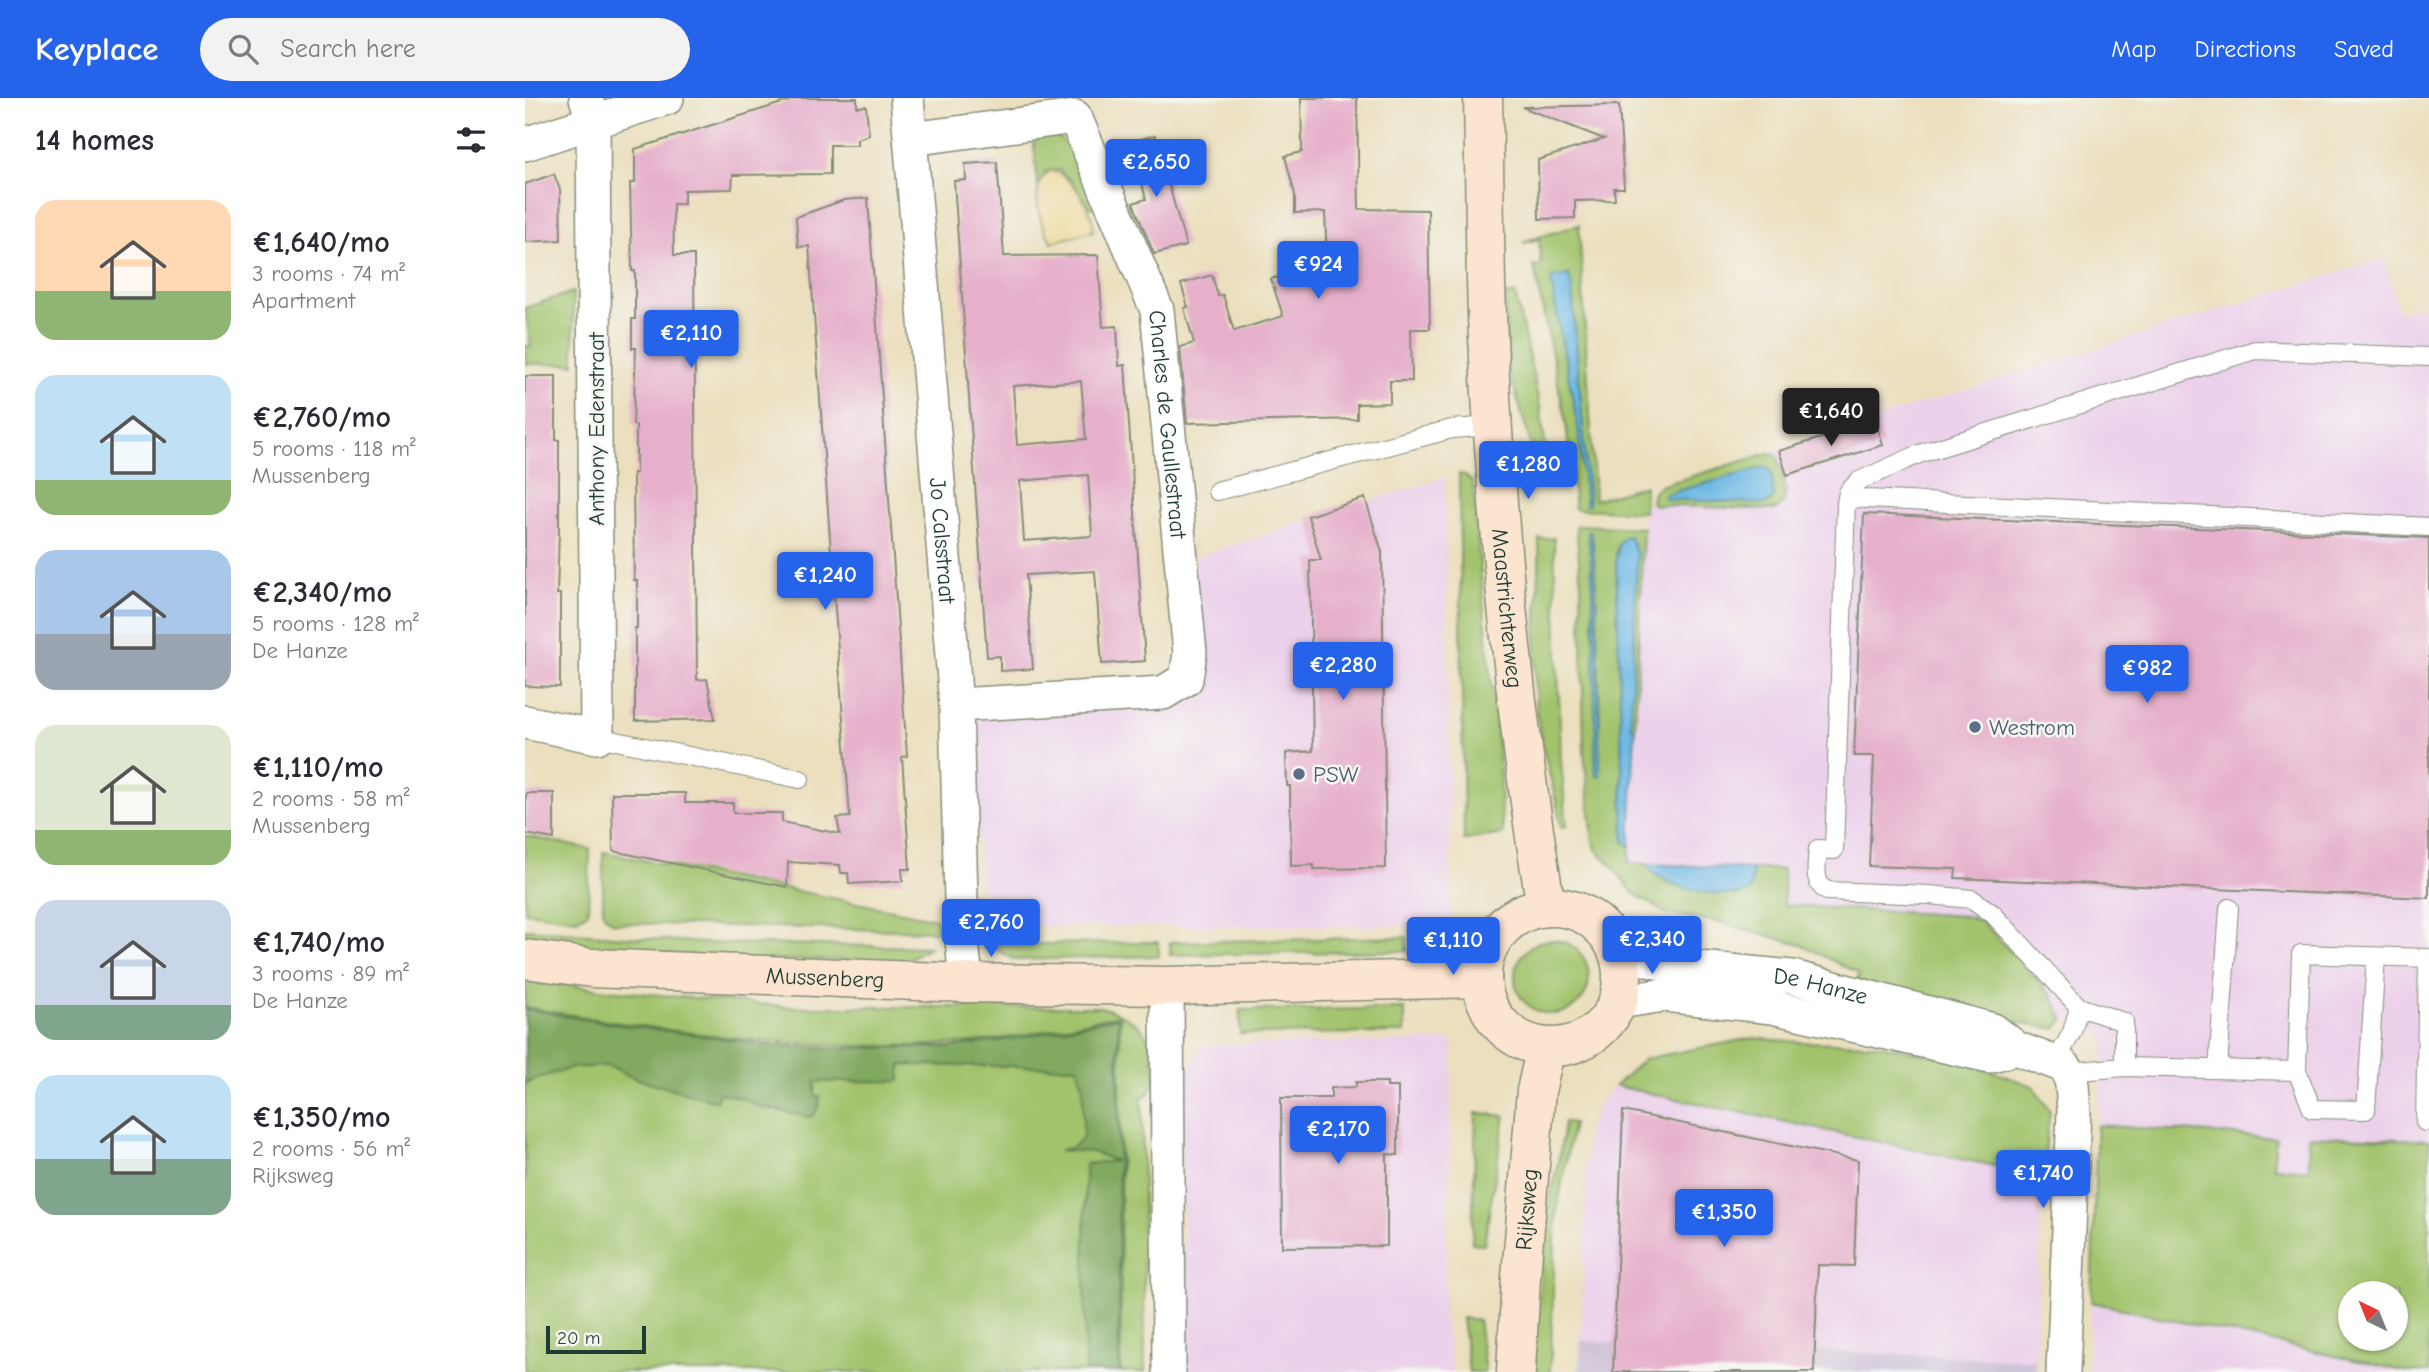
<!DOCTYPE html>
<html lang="en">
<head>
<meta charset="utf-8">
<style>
  body { margin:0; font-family:"Comic Neue",sans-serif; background:#f2f2f3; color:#2b2b33; height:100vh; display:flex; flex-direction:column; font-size:26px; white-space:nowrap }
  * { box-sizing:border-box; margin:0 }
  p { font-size:23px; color:#7c7c81 }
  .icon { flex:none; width:38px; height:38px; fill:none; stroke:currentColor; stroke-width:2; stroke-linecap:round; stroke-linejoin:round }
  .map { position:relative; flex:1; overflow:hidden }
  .side { display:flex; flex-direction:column; background:#fff; width:525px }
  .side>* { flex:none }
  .needle { width:46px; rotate:317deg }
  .tools { position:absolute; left:1813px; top:1183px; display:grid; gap:14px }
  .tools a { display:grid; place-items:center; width:70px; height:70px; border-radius:50%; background:#fff; box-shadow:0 2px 5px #0004; font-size:35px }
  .scale { position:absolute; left:21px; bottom:18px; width:100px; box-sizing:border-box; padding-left:7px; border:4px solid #1f3d34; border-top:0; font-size:19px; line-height:24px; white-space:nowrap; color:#1f3d34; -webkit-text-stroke:5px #f6f6f2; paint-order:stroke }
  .price { position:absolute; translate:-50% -60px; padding:0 16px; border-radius:7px; background:#2563eb; color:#fff; font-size:23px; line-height:46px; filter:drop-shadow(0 2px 4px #0008) }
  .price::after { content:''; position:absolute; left:50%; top:42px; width:21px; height:16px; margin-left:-10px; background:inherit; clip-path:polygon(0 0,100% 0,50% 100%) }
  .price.current { background:#222; color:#fff }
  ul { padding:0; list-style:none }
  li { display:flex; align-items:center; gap:21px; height:175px; padding:0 35px }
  li span { display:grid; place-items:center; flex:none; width:196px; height:140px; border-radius:21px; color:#555 }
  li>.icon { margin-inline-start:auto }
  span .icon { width:84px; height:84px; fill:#fffc; stroke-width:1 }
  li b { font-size:30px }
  h2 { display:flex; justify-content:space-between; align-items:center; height:84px; padding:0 35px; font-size:30px }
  header { display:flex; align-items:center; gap:42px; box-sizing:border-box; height:98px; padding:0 35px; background:#2563eb; color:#fff }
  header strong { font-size:33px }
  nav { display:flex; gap:38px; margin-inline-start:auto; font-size:24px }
  .search { width:490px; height:63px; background:#f2f2f3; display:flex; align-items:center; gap:18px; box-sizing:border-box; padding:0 24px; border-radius:38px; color:#7c7c81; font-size:26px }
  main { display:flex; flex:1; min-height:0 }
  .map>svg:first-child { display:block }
  .built { fill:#ecd1ea }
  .industrial { fill:#cbbfd5 }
  .green { fill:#a2c36c; stroke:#608050; stroke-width:2; fill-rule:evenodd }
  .forest { fill:#81a960; stroke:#50734a; stroke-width:2 }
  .sand { fill:#eeda9e; stroke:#868c69; stroke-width:2 }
  .water { fill:#6bb7e4; stroke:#457a8c; stroke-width:2 }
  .building { fill:#e6b0cb; fill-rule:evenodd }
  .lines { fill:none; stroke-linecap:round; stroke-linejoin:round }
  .lane-casing { stroke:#858e79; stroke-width:20 }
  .street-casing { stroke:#858e79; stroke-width:36 }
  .secondary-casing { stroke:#858e79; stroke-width:41 }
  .lane { stroke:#fff; stroke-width:18 }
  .street { stroke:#fff; stroke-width:33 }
  .secondary { stroke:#fce5d0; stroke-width:38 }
  .service-dot { fill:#5c6f8a; stroke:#f6f6f2; stroke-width:2.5 }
  .labels { text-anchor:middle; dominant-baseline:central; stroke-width:5; stroke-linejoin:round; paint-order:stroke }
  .street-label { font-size:23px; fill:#1f3d34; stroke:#f6f6f2 }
  .service-label { font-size:23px; fill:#4e5e75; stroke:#f6f6f2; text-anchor:start }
</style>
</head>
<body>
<header>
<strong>Keyplace</strong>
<div class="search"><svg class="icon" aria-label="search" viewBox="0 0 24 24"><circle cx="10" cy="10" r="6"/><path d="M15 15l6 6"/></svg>Search here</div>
<nav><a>Map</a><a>Directions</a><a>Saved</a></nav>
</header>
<main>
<section class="side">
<h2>14 homes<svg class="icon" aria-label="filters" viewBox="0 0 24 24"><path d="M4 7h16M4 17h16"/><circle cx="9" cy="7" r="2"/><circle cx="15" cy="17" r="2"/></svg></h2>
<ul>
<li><span style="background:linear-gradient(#ffd9b3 65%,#8fb573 0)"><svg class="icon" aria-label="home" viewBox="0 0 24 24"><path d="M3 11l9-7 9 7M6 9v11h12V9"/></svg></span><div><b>€1,640/mo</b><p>3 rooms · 74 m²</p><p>Apartment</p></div></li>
<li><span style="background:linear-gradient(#bfe0f5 75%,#8fb573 0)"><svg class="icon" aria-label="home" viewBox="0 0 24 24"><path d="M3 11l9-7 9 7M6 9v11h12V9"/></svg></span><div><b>€2,760/mo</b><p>5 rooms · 118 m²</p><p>Mussenberg</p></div></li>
<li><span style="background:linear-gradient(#a9c7e8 60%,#9aa5b1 0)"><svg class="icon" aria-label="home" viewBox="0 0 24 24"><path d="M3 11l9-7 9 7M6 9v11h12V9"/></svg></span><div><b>€2,340/mo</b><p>5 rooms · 128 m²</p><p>De Hanze</p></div></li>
<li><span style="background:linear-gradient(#dfe7d0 75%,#8fb573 0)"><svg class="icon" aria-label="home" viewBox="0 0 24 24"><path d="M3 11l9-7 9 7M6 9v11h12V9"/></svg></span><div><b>€1,110/mo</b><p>2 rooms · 58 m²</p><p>Mussenberg</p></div></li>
<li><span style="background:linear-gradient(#c9d6e8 75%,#7fa58c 0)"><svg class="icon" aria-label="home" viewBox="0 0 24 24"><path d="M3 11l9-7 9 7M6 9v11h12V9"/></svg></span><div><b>€1,740/mo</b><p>3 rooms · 89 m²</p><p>De Hanze</p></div></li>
<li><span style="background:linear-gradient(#bfe0f5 60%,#7fa58c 0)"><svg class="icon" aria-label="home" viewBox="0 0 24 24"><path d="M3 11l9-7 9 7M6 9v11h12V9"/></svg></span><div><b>€1,350/mo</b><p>2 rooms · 56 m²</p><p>Rijksweg</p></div></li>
</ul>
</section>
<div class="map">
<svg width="1904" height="1274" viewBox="0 0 1904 1274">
  <rect width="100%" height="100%" fill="#f6f6f2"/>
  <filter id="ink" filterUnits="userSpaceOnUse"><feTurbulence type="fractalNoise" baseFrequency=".0143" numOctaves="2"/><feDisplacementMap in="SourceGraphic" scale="14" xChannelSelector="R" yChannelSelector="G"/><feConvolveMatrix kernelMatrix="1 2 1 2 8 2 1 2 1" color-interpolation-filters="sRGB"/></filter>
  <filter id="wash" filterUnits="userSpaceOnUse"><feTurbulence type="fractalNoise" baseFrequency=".00686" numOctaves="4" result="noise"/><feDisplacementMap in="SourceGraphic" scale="28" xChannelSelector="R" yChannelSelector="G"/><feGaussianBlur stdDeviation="1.57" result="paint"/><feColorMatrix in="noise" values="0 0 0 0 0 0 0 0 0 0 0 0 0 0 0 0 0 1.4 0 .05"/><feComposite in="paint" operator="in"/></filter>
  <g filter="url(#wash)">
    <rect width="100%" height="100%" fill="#ebdfbe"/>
    <path class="built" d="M 1860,160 L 1873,214 L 1904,206 L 1904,1042 L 1783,1038 L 1784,1072 L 1748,1070 L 1751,1040 L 1572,1027 L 1580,938 L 1539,922 L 1527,898 L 1439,818 L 1259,807 L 1258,771 L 1104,765 L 1119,407 L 1251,412 L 1259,405 L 1262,396 L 1253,361 L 1248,352 Z
      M 920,379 L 926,828 L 459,828 L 446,628 L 461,618 L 641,608 L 671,459 Z
      M 928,942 L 919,1219 L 927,1274 L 662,1274 L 655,988 L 671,958 L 682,947 Z
      M 1090,988 L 1517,1078 L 1511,1262 L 1056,1243 L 1062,1031 L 1077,1000 Z
      M 1566,1204 L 1883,1274 L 1563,1274 Z"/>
    <path class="industrial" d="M 1056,1243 L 1511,1262 L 1511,1274 L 1054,1274 Z"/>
    <path class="green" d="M 520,36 L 533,39 L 543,48 L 572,107 L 566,110 L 546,83 L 534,72 L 521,73 L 513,89 L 508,37 Z
      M 1054,127 L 1070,402 L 1120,387 L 1119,414 L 1050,411 L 1041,325 L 1009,168 L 1016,167 L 1014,141 L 999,145 L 1000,143 ZM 1043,177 L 1047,193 L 1064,406 L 1061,407 L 1053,329 L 1029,201 Z
      M 48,194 L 49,266 L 0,266 L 0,248 L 6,249 L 0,210 Z
      M 990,195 L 1015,309 L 1022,359 L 1010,360 L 985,276 L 983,276 L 980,196 L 987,198 Z
      M 1244,355 L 1250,356 L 1253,361 C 1257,378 1269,400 1251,412 L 1129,407 L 1126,404 L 1128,394 L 1135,388 Z
      M 934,376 L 940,377 L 948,385 C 954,470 964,555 972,640 C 976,672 974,705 978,736 L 939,742 Z
      M 1051,427 L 1118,430 L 1110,632 L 1106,627 L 1094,445 L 1091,454 L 1099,744 L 1105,748 L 1104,765 L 1122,766 C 1136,791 1190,797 1216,797 L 1226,788 L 1228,771 L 1258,771 L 1259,807 L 1440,818 L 1457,823 L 1527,898 L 1539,922 L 1531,931 L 1487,923 L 1339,887 L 1332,884 L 1334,876 L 1277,847 L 1194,824 L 1140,815 L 1107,794 L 1086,766 L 1072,753 L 1068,743 L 1059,655 L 1056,486 ZM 1064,435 L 1068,443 L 1071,490 L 1075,625 L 1071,677 L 1068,490 Z
      M 1029,440 L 1036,664 L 1042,728 L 1036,729 C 1030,689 1015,649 1011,608 C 1007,552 1016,497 1014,441 Z
      M 0,738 L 65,751 L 63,814 L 52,821 L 0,814 Z
      M 78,754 L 412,821 L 413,833 L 89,825 L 80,818 L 78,811 Z
      M 0,831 L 178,845 L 404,849 L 380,863 L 207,861 L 0,846 Z
      M 882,839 L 882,853 L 645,857 L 645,844 Z
      M990 879a37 37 0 1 1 74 0a37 37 0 1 1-74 0Z
      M 633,844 L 634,858 L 490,862 L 463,847 Z
      M 0,881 L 82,892 L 266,909 L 576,909 C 623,924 629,940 630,987 L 621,998 L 617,998 L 620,1274 L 596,1274 L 595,917 C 540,927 484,943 428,946 C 284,955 141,934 0,909 Z
      M 0,911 L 82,925 L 247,947 L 302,950 L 429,949 L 494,940 L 593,919 L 594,1274 L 0,1274 Z
      M 880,911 L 880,935 L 715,936 L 715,912 Z
      M 1227,940 L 1275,944 L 1350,946 L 1441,964 L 1508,988 L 1525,1013 L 1517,1078 L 1090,988 L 1119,961 Z
      M 951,1015 L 980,1018 L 959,1146 L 947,1145 Z
      M 1039,1024 L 1048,1025 L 1031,1117 L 1025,1274 L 1008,1274 L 1019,1129 L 1035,1055 Z
      M 1572,1027 L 1751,1040 L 1748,1069 L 1784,1072 L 1783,1038 L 1904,1042 L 1904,1274 L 1883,1274 L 1566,1204 ZM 1825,1195 L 1871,1195 L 1871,1241 L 1825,1241 Z
      M 937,1220 L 953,1222 L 960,1274 L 944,1274 Z"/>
    <path class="forest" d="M 0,911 L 82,925 L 247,947 L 302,950 L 429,949 L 494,940 L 593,919 L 594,1274 L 560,1274 L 560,1066 L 591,1063 L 567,1054 L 534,1052 L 546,1050 L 558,1040 L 558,987 L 552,969 L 376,967 L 375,983 L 290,984 L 290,998 L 295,998 L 294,1008 L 288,1018 L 284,1019 L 232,1008 L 217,1000 L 194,995 L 191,1003 L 109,980 L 87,969 L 79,968 L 47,970 L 16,979 L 0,986 Z"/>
    <path class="sand" d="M 525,73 C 544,73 572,115 568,133 L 527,144 C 514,126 503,88 525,73 Z"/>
    <path class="water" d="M 1044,177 L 1047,193 L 1064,407 L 1061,407 L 1053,329 L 1026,184 L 1026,180 Z
      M 1240,369 L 1246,373 L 1249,399 L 1241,406 L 1141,401 L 1140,399 L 1141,396 Z
      M 1063,434 L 1066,434 L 1071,490 L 1075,678 L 1071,678 L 1068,490 Z
      M 1104,438 L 1112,456 L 1106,627 L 1110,632 L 1105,748 L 1099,744 L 1091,463 L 1094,445 L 1099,439 Z
      M 1122,766 L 1228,771 L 1225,793 C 1205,804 1130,788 1122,766 Z"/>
    <g id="blocks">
      <path class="building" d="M 273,0 L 332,0 L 332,9 L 341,8 L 344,37 L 332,41 L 332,47 L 305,47 L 305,76 L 208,77 L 207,91 L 159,92 L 159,106 L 148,106 L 149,157 L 169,157 L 172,582 L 182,581 L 190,621 L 110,623 L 110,530 L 112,530 L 112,482 L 109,482 L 108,375 L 111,375 L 111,327 L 108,327 L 111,250 L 107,250 L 107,221 L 110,221 L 110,173 L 107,173 L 105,85 L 110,85 L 110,51 Z
        M 776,0 L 832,0 L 834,111 L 903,112 L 905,231 L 886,231 L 887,283 L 865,283 L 865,305 L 832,306 L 832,321 L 662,325 L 655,249 L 669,245 L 659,210 L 663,209 L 656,186 L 687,177 L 693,198 L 698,197 L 709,233 L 758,218 L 746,181 L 802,164 L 800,114 L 770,115 L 770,97 L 760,58 L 777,54 Z
        M 1094,7 L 1099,90 L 1089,90 L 1090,102 L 1050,103 L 1050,120 L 1014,121 L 1013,62 L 1079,41 L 997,9 Z
        M 630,37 L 661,148 L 629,156 L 608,105 L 621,101 L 606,44 Z
        M 472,64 L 479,158 L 573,157 L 578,229 L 592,228 L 594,268 L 600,267 L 620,563 L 577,566 L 570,473 L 501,477 L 508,571 L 475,573 L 475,558 L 462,559 L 429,83 L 441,82 L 440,66 ZM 556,283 L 561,341 L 492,347 L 488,288 ZM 563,377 L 567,438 L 499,443 L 495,383 Z
        M 29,76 L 35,92 L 36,142 L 0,144 L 0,86 Z
        M 343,100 L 381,644 L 382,658 L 377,659 L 385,771 L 377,771 L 378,783 L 324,786 L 323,775 L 316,775 L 315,767 L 263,764 L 262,789 L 88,753 L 87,695 L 160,695 L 160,705 L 208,705 L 208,715 L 257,715 L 257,724 L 315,736 L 312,720 L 325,719 L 284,148 L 273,149 L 271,119 L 319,102 Z
        M 0,278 L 31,278 L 31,342 L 34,342 L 34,433 L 32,496 L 35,496 L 35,589 L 0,588 Z
        M 1351,323 L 1358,347 L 1262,377 L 1254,353 Z
        M 840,400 L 857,454 L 861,770 L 789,771 L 789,767 L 766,768 L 765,688 L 762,688 L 761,655 L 788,653 L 785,462 L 796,462 L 783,418 Z
        M 1339,416 L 1904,440 L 1904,800 L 1430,780 L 1431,771 L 1344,768 L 1349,658 L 1329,658 Z
        M 1,695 L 29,695 L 29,741 L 1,736 Z
        M 831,984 L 862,984 L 862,989 L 873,989 L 873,1057 L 862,1056 L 862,1148 L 757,1149 L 756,1000 L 806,1000 L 806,990 L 831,989 Z
        M 1098,1013 L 1333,1062 L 1329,1168 L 1293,1167 L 1289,1274 L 1088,1274 Z"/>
    </g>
  </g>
  <g filter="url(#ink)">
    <use href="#blocks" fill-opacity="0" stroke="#858e79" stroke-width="2"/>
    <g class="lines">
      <g class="lane-casing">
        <path id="lane" d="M 692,393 L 927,331 L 968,328
          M 1322,400 L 1904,429
          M 72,639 L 275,681
          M 1554,909 L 1599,924 L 1599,969
          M 1531,963 L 1547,934 L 1554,909 L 1468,816 L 1447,801 L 1404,797 L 1302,793 C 1287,785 1292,766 1293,751 L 1309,752 L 1321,405 L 1323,394 L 1334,383 L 1394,356 L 1730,252 L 1904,259
          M 1693,971 L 1704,810
          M 1772,973 L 1787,1011 L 1841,1012 L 1851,859
          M 1544,974 L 1599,969 L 1772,973 L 1776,856 L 1904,860
          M 1900,1024 L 1903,860"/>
      </g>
      <g class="street-casing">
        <g id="street">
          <path id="s1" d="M 382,0 L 431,607 L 437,841 L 441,885"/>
          <path id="s2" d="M 386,41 L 550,19 L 632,212 L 665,555 L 661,581 L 638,595 L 431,607"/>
          <path d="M 0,46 L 142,0"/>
          <path d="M 0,624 L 72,639 L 68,23 L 61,0"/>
          <path id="s3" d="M 1093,854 L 1143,867 L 1267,879 L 1468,932 L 1491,950 L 1539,968 L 1544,974 L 1547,987 L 1549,1013 L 1538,1274"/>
          <path d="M 642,888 L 644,1274"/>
          <path d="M 1093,904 L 1140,897 L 1247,909 L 1464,958 L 1491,950"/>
        </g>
      </g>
      <g class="secondary-casing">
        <g id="secondary">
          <path id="s4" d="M 958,0 C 960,87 959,174 964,260 C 973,444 991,628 1021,809"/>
          <circle cx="1027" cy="879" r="70"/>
          <path id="s5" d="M 0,861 L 67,870 L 441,885 L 642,888 L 957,880"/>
          <path id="s6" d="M 991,1274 L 996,1179 L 1011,993 L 1021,949"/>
        </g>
      </g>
      <use href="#lane" class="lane"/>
      <use href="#street" class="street"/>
      <use href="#secondary" class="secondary"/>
    </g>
  </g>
  <g class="service-dot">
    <circle cx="1450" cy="629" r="7"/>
    <circle cx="774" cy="676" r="7"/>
  </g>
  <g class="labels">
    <g class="street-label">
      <text stroke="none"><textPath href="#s2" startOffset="490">Charles de Gaullestraat</textPath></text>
      <text transform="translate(71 331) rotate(-90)">Anthony Edenstraat</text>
      <text stroke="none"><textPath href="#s1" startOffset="444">Jo Calsstraat</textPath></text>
      <text stroke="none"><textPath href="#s4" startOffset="511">Maastrichterweg</textPath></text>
      <text stroke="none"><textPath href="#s5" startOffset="301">Mussenberg</textPath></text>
      <text stroke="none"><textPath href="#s3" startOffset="206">De Hanze</textPath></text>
      <text stroke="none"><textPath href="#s6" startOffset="163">Rijksweg</textPath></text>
    </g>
    <g class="service-label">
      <text x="1464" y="629">Westrom</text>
      <text x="788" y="676">PSW</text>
    </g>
  </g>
</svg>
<div class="tools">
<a><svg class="needle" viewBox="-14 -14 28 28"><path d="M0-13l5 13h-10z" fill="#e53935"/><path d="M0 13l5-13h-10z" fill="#7c7c81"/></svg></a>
</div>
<div class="scale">20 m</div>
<b class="price" style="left:631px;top:101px">€2,650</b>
<b class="price" style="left:793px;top:203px">€924</b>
<b class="price" style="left:166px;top:272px">€2,110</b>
<b class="price current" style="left:1306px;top:350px">€1,640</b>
<b class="price" style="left:1003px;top:403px">€1,280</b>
<b class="price" style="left:300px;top:514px">€1,240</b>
<b class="price" style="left:818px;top:604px">€2,280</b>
<b class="price" style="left:1622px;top:607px">€982</b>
<b class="price" style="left:466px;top:861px">€2,760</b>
<b class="price" style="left:1127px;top:878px">€2,340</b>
<b class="price" style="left:928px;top:879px">€1,110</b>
<b class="price" style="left:813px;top:1068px">€2,170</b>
<b class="price" style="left:1518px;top:1112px">€1,740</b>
<b class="price" style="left:1199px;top:1151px">€1,350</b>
</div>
</main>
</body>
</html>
